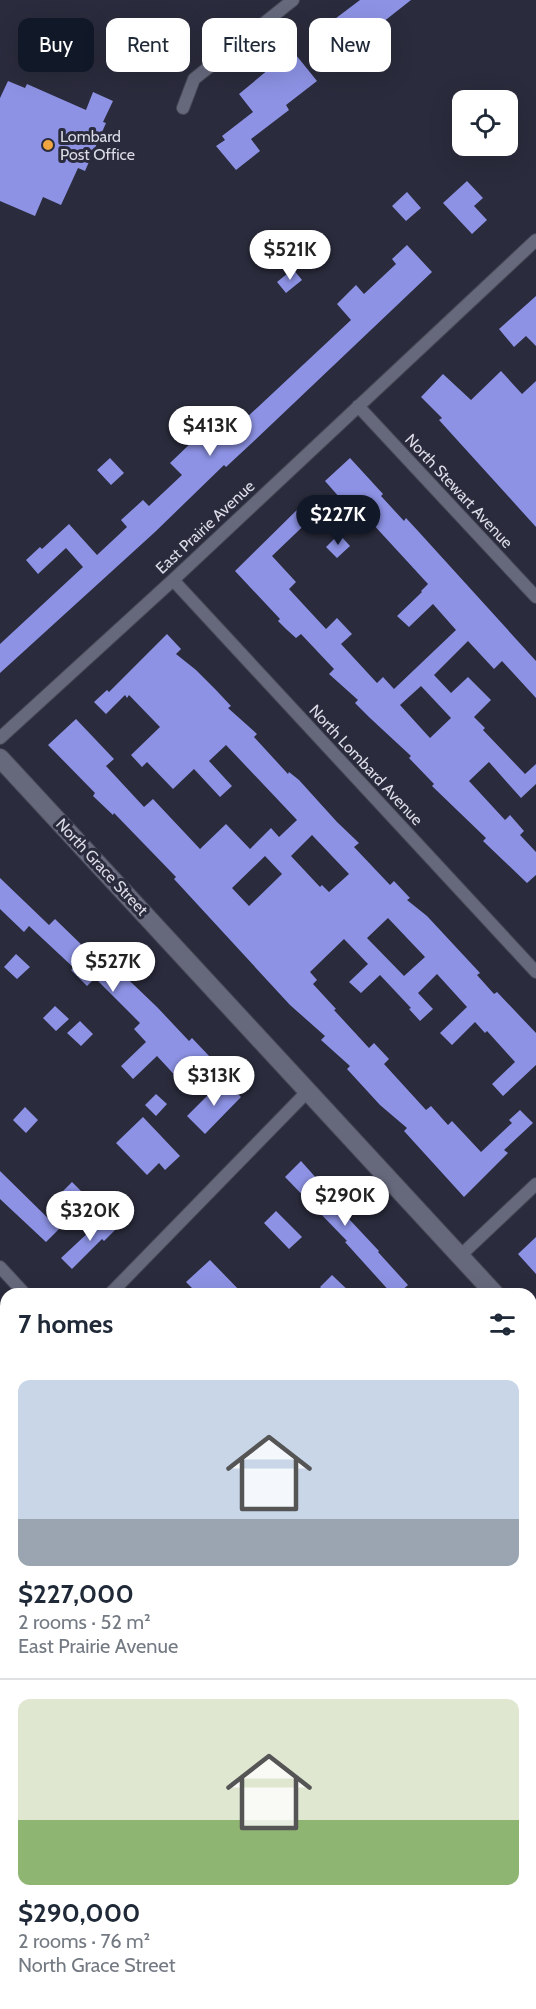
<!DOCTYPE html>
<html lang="en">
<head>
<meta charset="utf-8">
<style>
  body { margin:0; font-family:Cabin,sans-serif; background:#f2f2f3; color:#1f2937; height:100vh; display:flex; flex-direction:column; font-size:22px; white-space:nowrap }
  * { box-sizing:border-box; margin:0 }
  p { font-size:20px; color:#747a83 }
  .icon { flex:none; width:33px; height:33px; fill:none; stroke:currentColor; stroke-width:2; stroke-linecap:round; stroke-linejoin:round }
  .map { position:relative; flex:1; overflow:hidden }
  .drawer { position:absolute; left:0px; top:1288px; width:537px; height:722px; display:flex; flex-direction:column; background:#fff; border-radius:18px 18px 0 0; box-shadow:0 6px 24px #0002 }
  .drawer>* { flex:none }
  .guide { position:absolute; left:18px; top:18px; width:501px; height:54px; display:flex; gap:12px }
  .fabs { position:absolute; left:452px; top:90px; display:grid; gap:12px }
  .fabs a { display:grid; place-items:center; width:66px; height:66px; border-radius:12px; background:#fff; box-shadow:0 6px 24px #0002; font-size:30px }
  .price { position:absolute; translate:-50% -51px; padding:0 14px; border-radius:21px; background:#fff; color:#222; font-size:20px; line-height:39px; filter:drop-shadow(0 2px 3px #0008) }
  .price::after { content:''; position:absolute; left:50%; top:36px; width:18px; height:14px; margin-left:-9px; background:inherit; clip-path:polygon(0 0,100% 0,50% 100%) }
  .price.selected { background:#111827; color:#fff }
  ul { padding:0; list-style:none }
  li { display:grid; align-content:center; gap:12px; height:318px; padding:0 18px }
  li+li { border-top:2px solid #e0e1e3 }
  li span { display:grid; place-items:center; height:186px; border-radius:12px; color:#555 }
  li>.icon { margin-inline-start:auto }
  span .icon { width:108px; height:108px; fill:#fffc; stroke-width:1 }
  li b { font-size:26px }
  h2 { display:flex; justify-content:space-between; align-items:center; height:72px; padding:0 18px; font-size:26px }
  .chip { padding:0 21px; border-radius:12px; background:#fff; box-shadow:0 6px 24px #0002; font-size:21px; line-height:54px }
  .chip.selected { background:#111827; color:#fff }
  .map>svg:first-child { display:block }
  .building { fill:#8d92e4; fill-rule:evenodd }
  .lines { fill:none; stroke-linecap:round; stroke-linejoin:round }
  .street-casing { stroke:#464856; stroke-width:14 }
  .secondary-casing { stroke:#464856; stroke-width:20 }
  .street { stroke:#66697c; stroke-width:12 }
  .secondary { stroke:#66697c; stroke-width:18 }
  .poi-dot { fill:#f1a540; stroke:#2a2b3c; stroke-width:2 }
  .labels { text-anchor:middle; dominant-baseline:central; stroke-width:6; stroke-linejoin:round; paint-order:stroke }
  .poi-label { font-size:16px; fill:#dbdce7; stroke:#2a2b3c; text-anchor:start }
  .street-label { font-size:16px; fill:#dbdce7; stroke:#2a2b3c }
</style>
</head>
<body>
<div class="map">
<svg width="536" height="2009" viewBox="0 0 536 2009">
  <rect width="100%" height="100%" fill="#2a2b3c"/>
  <path class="building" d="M 360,0 L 411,0 L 359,41 L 365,50 L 342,68 L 315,34 Z
    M 292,50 L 317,81 L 286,105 L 289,110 L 251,139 L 260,151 L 236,170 L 216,146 L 225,140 L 222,136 L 253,112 L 239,94 Z
    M 8,81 L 25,88 L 27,84 L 86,110 L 93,92 L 113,101 L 103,122 L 106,123 L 85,171 L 78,168 L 61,205 L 43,197 L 35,216 L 0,201 L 0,98 Z
    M 467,181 L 483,198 L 474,206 L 487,220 L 472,234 L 443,203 Z
    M 407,192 L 421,208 L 406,221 L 392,206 Z
    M 407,245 L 432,272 L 254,441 L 226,467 L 224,465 L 155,532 L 0,673 L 0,644 L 83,567 L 66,548 L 38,574 L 26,560 L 40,547 L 42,549 L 69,524 L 97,555 L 127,527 L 121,520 L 143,500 L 149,506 L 182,475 L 170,463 L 193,441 L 216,421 L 229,434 L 351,320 L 337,304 L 356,285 L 364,294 L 396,264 L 392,259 Z
    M 293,269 L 302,280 L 286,293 L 277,282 Z
    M 536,296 L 536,346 L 526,336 L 514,347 L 499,329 Z
    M 501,371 L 522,394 L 536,381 L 536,527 L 439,420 L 442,418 L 421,397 L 443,374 L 471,400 Z
    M 110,458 L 124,473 L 111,485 L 97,470 Z
    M 350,458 L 383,494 L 381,496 L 404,521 L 406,518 L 418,531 L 536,661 L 536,698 L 502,661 L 494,669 L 468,641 L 434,675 L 451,693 L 468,677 L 491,700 L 474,717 L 485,728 L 483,730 L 525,774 L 536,764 L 536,784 L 521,798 L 489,762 L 469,781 L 505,820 L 510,815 L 524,831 L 520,835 L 536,852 L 536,875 L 527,883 L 483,841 L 486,838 L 432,786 L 434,784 L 409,758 L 411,756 L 370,718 L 355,703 L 358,700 L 329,674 L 334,669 L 301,634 L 296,638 L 286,629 L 278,621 L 280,619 L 235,571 L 307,500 L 319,511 L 272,556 L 296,582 L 289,589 L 326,629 L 337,618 L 352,634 L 341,644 L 377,683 L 383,677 L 394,689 L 456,630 L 433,604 L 409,627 L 397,616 L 422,592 L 421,591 L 428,584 L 371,522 L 369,524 L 343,496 L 340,498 L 325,481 ZM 421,686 L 451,718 L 430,738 L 400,705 Z
    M 339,534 L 350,546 L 337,558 L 326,547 Z
    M 167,634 L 181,649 L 176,654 L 196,670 L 216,690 L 231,706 L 228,708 L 257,734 L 254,737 L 288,774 L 289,772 L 299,780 L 337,822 L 359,843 L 354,847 L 390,885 L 394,881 L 410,898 L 407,900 L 427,916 L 480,973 L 477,975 L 494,994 L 497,992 L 536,1033 L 536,1065 L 503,1096 L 492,1084 L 515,1062 L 487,1031 L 485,1033 L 475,1022 L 452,1045 L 440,1033 L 467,1007 L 437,974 L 418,993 L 433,1009 L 420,1021 L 409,1009 L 411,1008 L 380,975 L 361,993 L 349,982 L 368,964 L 344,939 L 310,972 L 317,980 L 313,984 L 336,1009 L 334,1010 L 369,1048 L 374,1043 L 389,1059 L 384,1064 L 426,1110 L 431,1106 L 448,1125 L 452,1121 L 481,1152 L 512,1123 L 509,1120 L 520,1110 L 533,1123 L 504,1150 L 508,1153 L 464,1197 L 404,1131 L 407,1128 L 380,1105 L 347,1069 L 350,1066 L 321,1040 L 325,1036 L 290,1005 L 174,879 L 176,877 L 114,813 L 113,815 L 93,796 L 95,793 L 48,745 L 76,719 L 114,759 L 106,766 L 144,807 L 153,799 L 200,849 L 226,824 L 250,849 L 271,828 L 279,837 L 297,820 L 226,745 L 209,761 L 232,786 L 220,797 L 194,769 L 173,789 L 147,762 L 142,767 L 131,755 L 160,727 L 129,695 L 127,698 L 125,695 L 106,714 L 94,702 L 107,690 L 109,692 ZM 312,835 L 349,874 L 329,892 L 322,885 L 320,887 L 291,856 ZM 265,856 L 282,874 L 249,906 L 232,888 ZM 388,918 L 425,957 L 404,976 L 367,938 Z
    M 0,878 L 49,925 L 55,919 L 89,952 L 96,945 L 112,961 L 111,963 L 157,1007 L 189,1041 L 192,1038 L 210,1057 L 182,1083 L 157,1056 L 133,1079 L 121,1066 L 146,1042 L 134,1029 L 140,1023 L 95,978 L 87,986 L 71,970 L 74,968 L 29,926 L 24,932 L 0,909 Z
    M 16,954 L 30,967 L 17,979 L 4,967 Z
    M 55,1006 L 69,1019 L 56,1031 L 43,1018 Z
    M 80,1021 L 93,1034 L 81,1046 L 67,1033 Z
    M 223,1080 L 241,1097 L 205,1134 L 187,1116 Z
    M 156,1094 L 167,1104 L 156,1116 L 145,1105 Z
    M 25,1107 L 38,1120 L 26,1133 L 13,1120 Z
    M 143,1117 L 180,1156 L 165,1170 L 159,1163 L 147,1175 L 116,1143 Z
    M 301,1161 L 351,1217 L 349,1219 L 379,1251 L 378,1252 L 408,1285 L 398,1294 L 392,1294 L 345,1242 L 347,1241 L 285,1177 Z
    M 0,1171 L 59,1229 L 46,1242 L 0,1199 Z
    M 72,1182 L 89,1199 L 77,1211 L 60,1194 Z
    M 276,1211 L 302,1237 L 289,1249 L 264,1223 Z
    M 107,1215 L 118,1227 L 104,1241 L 102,1239 L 72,1269 L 61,1258 Z
    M 536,1237 L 536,1274 L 518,1254 Z
    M 210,1260 L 243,1294 L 198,1294 L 186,1282 Z
    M 332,1275 L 352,1294 L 327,1294 L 320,1287 Z"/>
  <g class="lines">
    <g class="street-casing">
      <path id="street" d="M 183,108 L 194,79 L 293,0
        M 358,406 L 536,597
        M 173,580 L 536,972
        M 0,738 L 173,580 L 536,240
        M 460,1256 L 536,1184
        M 0,1267 L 25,1294
        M 110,1294 L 307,1092
        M 0,1409 L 6,1402
        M 531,1546 L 536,1541
        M 0,1755 L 6,1762
        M 531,1841 L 536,1846
        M 231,2004 L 236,2009
        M 88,2009 L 93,2004"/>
    </g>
    <g class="secondary-casing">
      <path id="secondary" d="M 0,758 L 495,1294
        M 531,1333 L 536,1339"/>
    </g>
    <use href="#street" class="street"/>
    <use href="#secondary" class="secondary"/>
  </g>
  <circle class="poi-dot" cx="48" cy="145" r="6"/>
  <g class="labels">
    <g class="poi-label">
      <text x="60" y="136">Lombard<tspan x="60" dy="18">Post Office</tspan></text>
    </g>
    <g class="street-label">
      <text transform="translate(459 491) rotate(47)">North Stewart Avenue</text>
      <text transform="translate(205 527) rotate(-43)">East Prairie Avenue</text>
      <text transform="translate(366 765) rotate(47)">North Lombard Avenue</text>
      <text transform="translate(102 867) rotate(47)">North Grace Street</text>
    </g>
  </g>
</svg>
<div class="fabs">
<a><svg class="icon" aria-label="locate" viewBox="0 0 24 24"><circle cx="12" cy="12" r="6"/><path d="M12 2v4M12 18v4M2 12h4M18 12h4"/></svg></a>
</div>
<b class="price" style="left:290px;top:281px">$521K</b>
<b class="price" style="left:210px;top:457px">$413K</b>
<b class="price selected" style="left:338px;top:546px">$227K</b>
<b class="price" style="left:113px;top:993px">$527K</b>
<b class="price" style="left:214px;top:1107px">$313K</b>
<b class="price" style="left:345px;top:1227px">$290K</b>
<b class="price" style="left:90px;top:1242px">$320K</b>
<div class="guide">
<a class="chip selected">Buy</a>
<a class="chip">Rent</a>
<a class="chip">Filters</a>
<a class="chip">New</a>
</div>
<section class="drawer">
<h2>7 homes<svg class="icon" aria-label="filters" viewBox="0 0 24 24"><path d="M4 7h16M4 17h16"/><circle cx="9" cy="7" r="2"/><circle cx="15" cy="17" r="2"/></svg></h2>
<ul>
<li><span style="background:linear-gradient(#c9d6e8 75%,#9aa5b1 0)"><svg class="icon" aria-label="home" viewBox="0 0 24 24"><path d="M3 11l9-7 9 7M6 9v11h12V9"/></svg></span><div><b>$227,000</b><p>2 rooms · 52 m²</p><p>East Prairie Avenue</p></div></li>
<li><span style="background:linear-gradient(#dfe7d0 65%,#8fb573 0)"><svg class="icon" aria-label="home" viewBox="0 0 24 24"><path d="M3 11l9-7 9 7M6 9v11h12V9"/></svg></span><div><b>$290,000</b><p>2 rooms · 76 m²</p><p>North Grace Street</p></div></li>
</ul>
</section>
</div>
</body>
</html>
